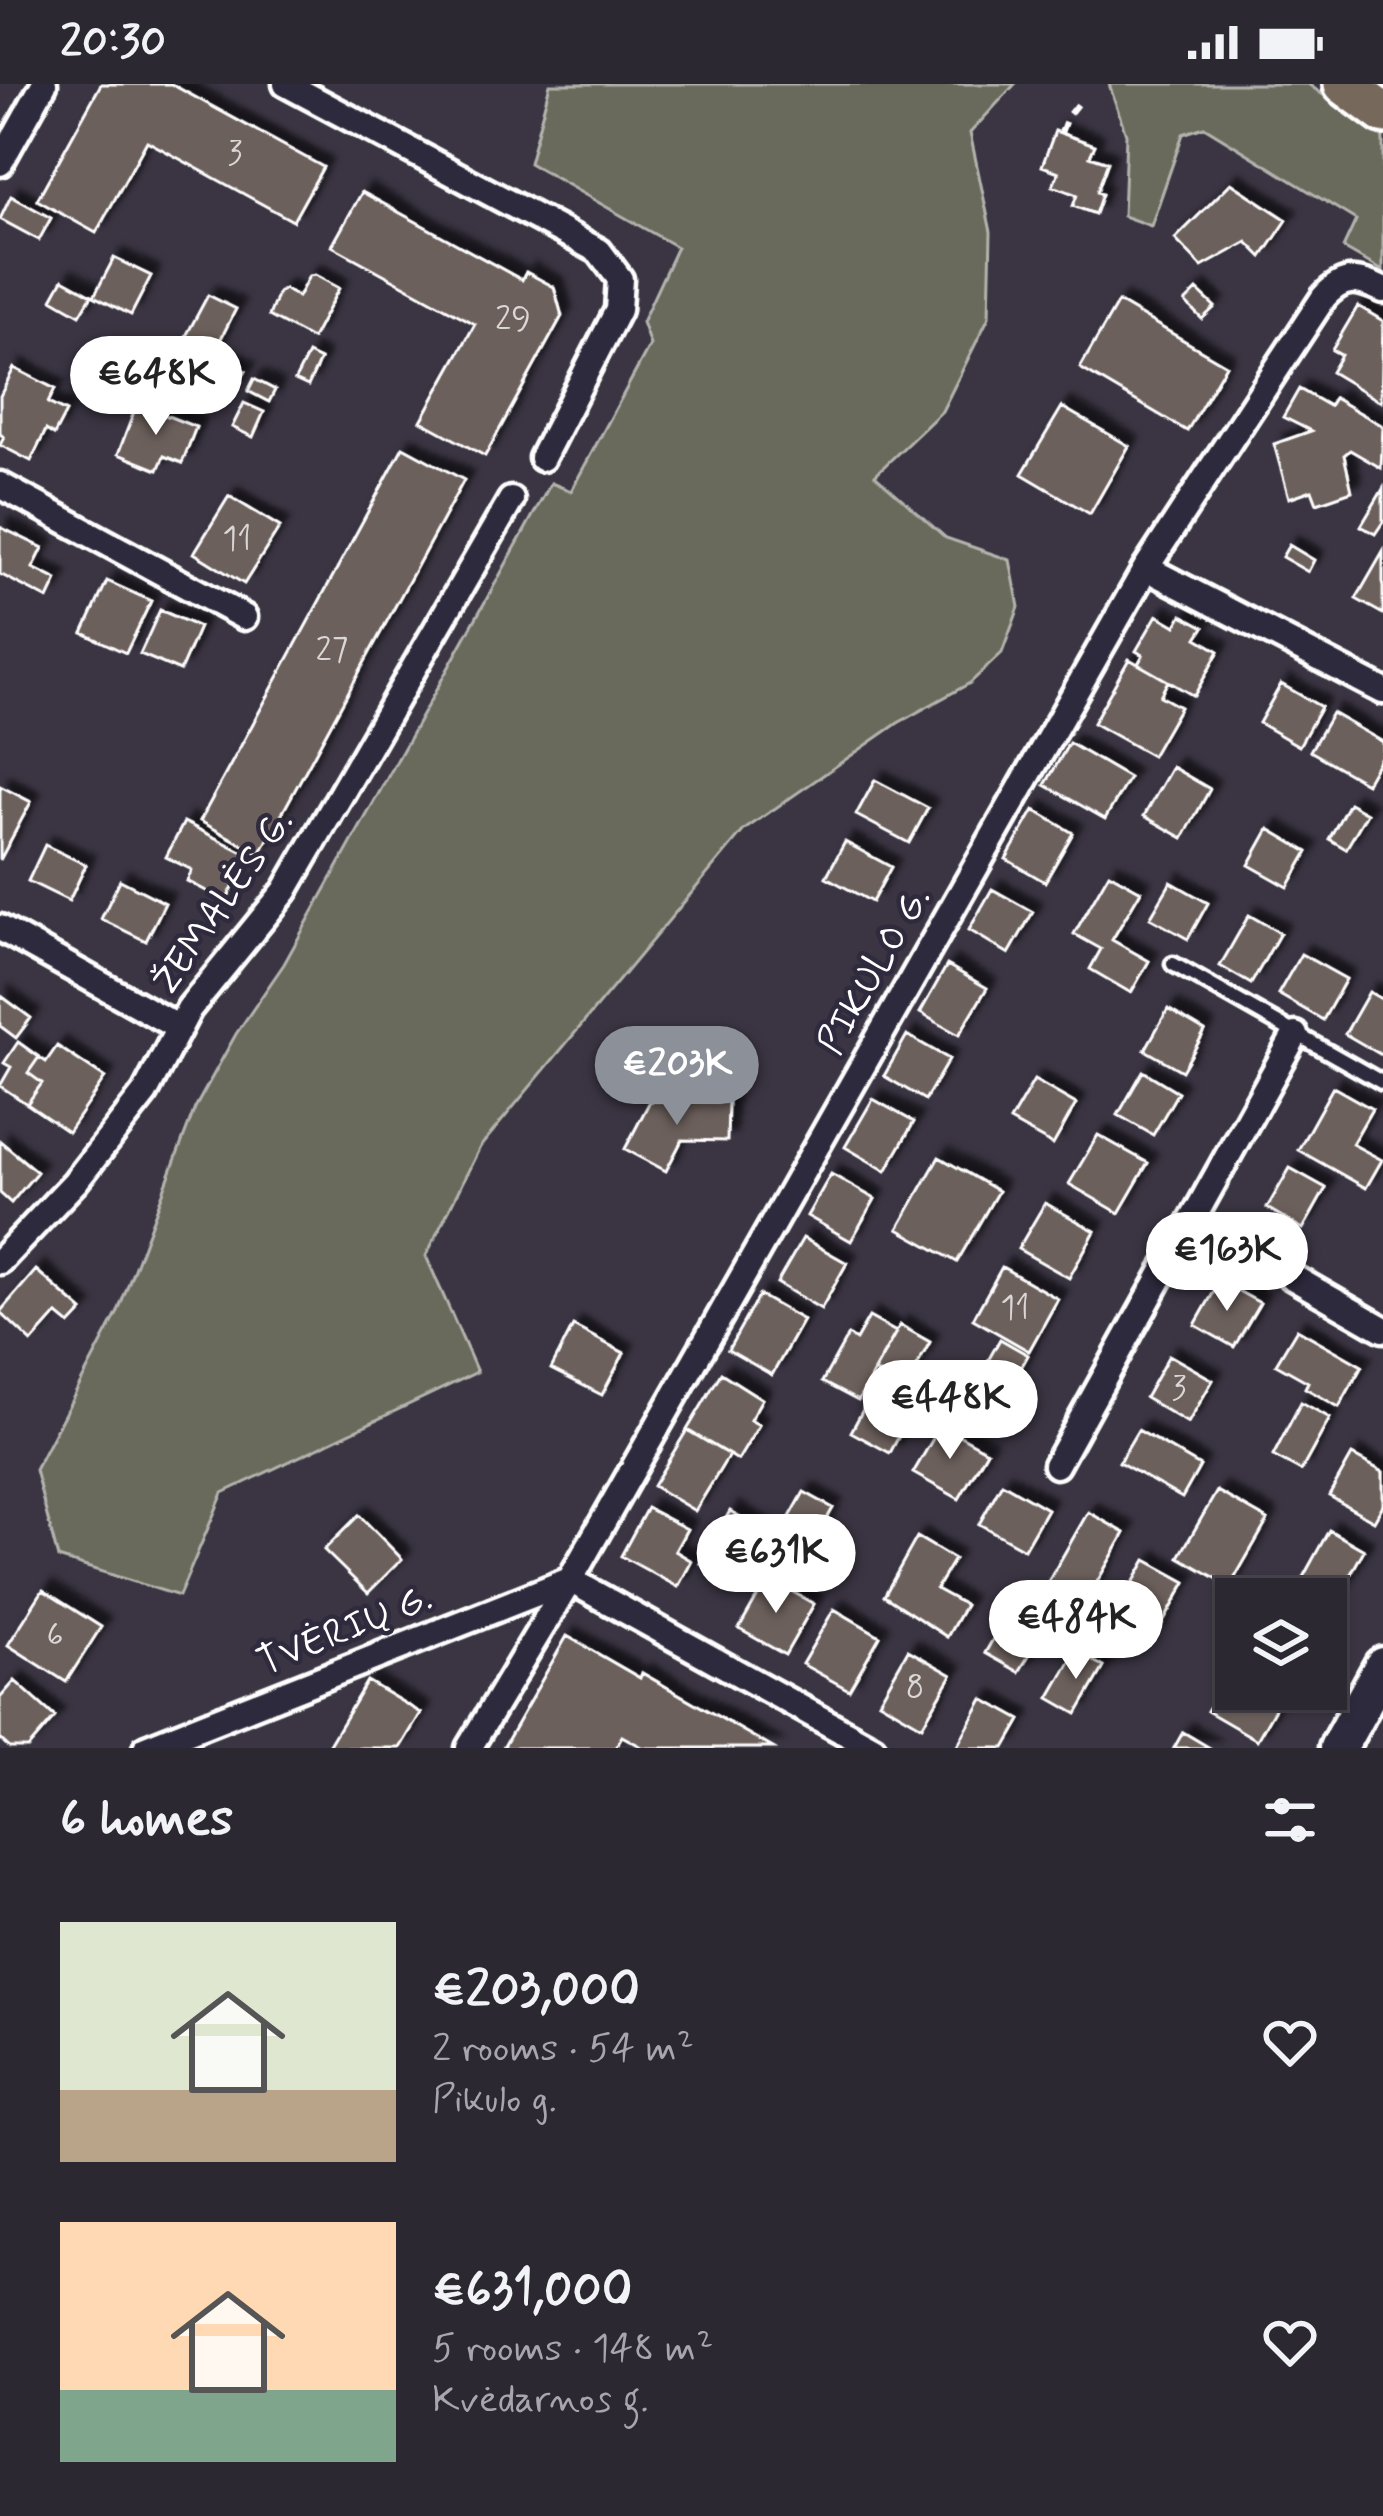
<!DOCTYPE html>
<html lang="en">
<head>
<meta charset="utf-8">
<style>
  body { margin:0; font-family:Mynerve,sans-serif; background:#38343e; color:#f1f3f6; height:100vh; display:flex; flex-direction:column; font-size:45px; white-space:nowrap }
  * { box-sizing:border-box; margin:0 }
  p { font-size:39px; color:#a6a6ac }
  .icon { flex:none; width:66px; height:66px; fill:none; stroke:currentColor; stroke-width:2; stroke-linecap:round; stroke-linejoin:round }
  .map { position:relative; height:1664px; overflow:hidden }
  .sheet { display:flex; flex-direction:column; background:#2c2832; flex:1 }
  .sheet>* { flex:none }
  .buttons { position:absolute; left:1215px; top:1494px; display:grid; gap:24px }
  .buttons a { display:grid; place-items:center; width:132px; height:132px; border-radius:0px; background:#2c2832; box-shadow:0 3px 9px #0004,0 0 0 3px #48444d; font-size:60px }
  .price { position:absolute; translate:-50% -102px; padding:0 27px; border-radius:42px; background:#fff; color:#222; font-size:39px; line-height:78px; filter:drop-shadow(0 3px 6px #0008) }
  .price::after { content:''; position:absolute; left:50%; top:72px; width:36px; height:27px; margin-left:-18px; background:inherit; clip-path:polygon(0 0,100% 0,50% 100%) }
  .price.selected { background:#8c9099; color:#fff }
  ul { padding:0; list-style:none }
  li { display:flex; align-items:center; gap:36px; height:300px; padding:0 60px }
  li span { display:grid; place-items:center; flex:none; width:336px; height:240px; border-radius:0px; color:#555 }
  li>.icon { margin-inline-start:auto }
  span .icon { width:144px; height:144px; fill:#fffc; stroke-width:1 }
  li b { font-size:51px }
  h2 { display:flex; justify-content:space-between; align-items:center; height:144px; padding:0 60px; font-size:51px }
  .status { display:flex; justify-content:space-between; align-items:center; height:84px; padding:0 60px; background:#2c2832; direction:ltr }
  .status svg { height:33px; fill:currentColor }
  .map>svg:first-child { display:block }
  .green { fill:#696a5c; stroke:#b4b4ae; stroke-width:3 }
  .building { fill:#6c605b; stroke:#fff; stroke-width:3; filter:url(#shadow) }
  .lines { fill:none; stroke-linecap:round; stroke-linejoin:round }
  .lane-casing { stroke:#fff; stroke-width:21 }
  .street-casing { stroke:#fff; stroke-width:33 }
  .secondary-casing { stroke:#fff; stroke-width:45 }
  .primary-casing { stroke:#fff; stroke-width:48 }
  .path { stroke:#fff; stroke-width:6; stroke-dasharray:12 9; stroke-linecap:butt }
  .lane { stroke:#2f2a3d; stroke-width:12 }
  .street { stroke:#2f2a3d; stroke-width:24 }
  .secondary { stroke:#2f2a3d; stroke-width:36 }
  .primary { stroke:#76695c; stroke-width:39 }
  .labels { text-anchor:middle; dominant-baseline:central; stroke-width:9; stroke-linejoin:round; paint-order:stroke }
  .number-label { font-size:33px; fill:#dad7d6 }
  .street-label { font-size:39px; fill:#fff; stroke:#2f2a3d }
</style>
</head>
<body>
<div class="status"><b>20:30</b><svg viewBox="0 0 49 12"><path d="M0 12V9h3v3zM5 12V6h3v6zM10 12V3h3v9zM15 12V0h3v12zM26 1h20v11H26zM47 4h2v5h-2z"/></svg></div>
<div class="map">
<svg width="1383" height="1664" viewBox="0 0 1383 1664">
  <defs>
    <filter id="shadow"><feDropShadow dx="9" dy="-9" stdDeviation="3" flood-color="#0009"/></filter>
  </defs>
  <rect width="100%" height="100%" fill="#3b3543"/>
  <filter id="ink" filterUnits="userSpaceOnUse"><feTurbulence type="fractalNoise" baseFrequency=".00833" numOctaves="2"/><feDisplacementMap in="SourceGraphic" scale="24" xChannelSelector="R" yChannelSelector="G"/><feConvolveMatrix kernelMatrix="1 2 1 2 8 2 1 2 1" color-interpolation-filters="sRGB"/></filter>
  <g filter="url(#ink)">
    <path class="green" d="M 550,0 L 1015,0 L 970,49 L 991,148 L 989,233 L 942,327 L 875,391 L 946,454 L 1010,476 L 1019,523 L 1002,569 L 970,599 L 898,639 L 744,746 L 480,1063 L 426,1172 L 477,1288 L 223,1409 L 179,1512 L 58,1474 L 35,1386 L 117,1230 L 195,1024 L 236,950 L 284,880 L 551,399 L 571,407 L 650,261 L 642,238 L 677,163 L 529,79 Z
      M 1109,0 L 1308,0 L 1383,54 L 1383,187 L 1343,164 L 1356,136 L 1204,43 L 1183,50 L 1151,142 L 1123,132 L 1126,50 Z"/>
    <path class="building" d="M 101,0 L 171,0 L 323,83 L 293,137 L 147,57 L 96,149 L 37,116 Z
      M 1055,47 L 1095,61 L 1090,72 L 1108,78 L 1097,108 L 1102,110 L 1095,130 L 1073,122 L 1077,111 L 1053,102 L 1059,88 L 1042,82 Z
      M 1231,99 L 1287,136 L 1262,173 L 1247,158 L 1202,183 L 1175,155 Z
      M 362,108 L 522,196 L 526,188 L 554,203 L 562,232 L 485,372 L 421,337 L 475,240 L 332,162 Z
      M 11,112 L 51,134 L 39,156 L 0,135 Z
      M 114,174 L 151,192 L 131,231 L 94,212 Z
      M 315,191 L 339,204 L 312,255 L 269,232 L 278,209 L 284,205 L 298,213 L 309,192 Z
      M 63,195 L 92,211 L 80,231 L 52,215 Z
      M 1197,206 L 1215,223 L 1202,235 L 1185,218 Z
      M 208,211 L 236,225 L 208,280 L 179,265 Z
      M 1118,218 L 1226,281 L 1187,347 L 1080,284 Z
      M 1358,222 L 1383,237 L 1381,318 L 1331,288 L 1341,271 L 1332,266 Z
      M 308,270 L 320,276 L 308,302 L 295,296 Z
      M 226,276 L 246,287 L 236,304 L 216,294 Z
      M 14,284 L 55,305 L 48,319 L 66,328 L 54,351 L 46,346 L 31,377 L 0,361 L 4,353 L 0,350 L 0,312 Z
      M 254,295 L 275,306 L 269,318 L 248,307 Z
      M 1299,305 L 1329,322 L 1334,314 L 1383,342 L 1381,384 L 1350,366 L 1344,371 L 1352,407 L 1317,419 L 1312,406 L 1289,414 L 1274,360 L 1311,347 L 1283,333 Z
      M 244,319 L 264,328 L 253,353 L 232,343 Z
      M 137,320 L 196,343 L 182,379 L 164,372 L 158,386 L 118,370 Z
      M 1062,323 L 1129,362 L 1090,430 L 1022,390 Z
      M 403,363 L 464,396 L 260,770 L 200,737 Z
      M 1383,405 L 1383,438 L 1375,450 L 1361,442 Z
      M 229,412 L 280,443 L 244,500 L 194,469 Z
      M 0,443 L 43,464 L 33,484 L 57,496 L 48,515 L 0,490 Z
      M 1289,461 L 1314,476 L 1308,488 L 1282,473 Z
      M 1383,468 L 1383,530 L 1356,515 Z
      M 107,497 L 151,517 L 126,569 L 83,549 Z
      M 160,526 L 199,543 L 180,587 L 140,570 Z
      M 1157,531 L 1176,542 L 1182,531 L 1204,543 L 1197,554 L 1219,567 L 1194,612 L 1138,580 L 1143,571 L 1136,567 Z
      M 1129,575 L 1168,597 L 1160,612 L 1180,623 L 1152,672 L 1093,639 Z
      M 1281,600 L 1321,623 L 1299,662 L 1259,639 Z
      M 1332,629 L 1383,658 L 1383,669 L 1366,699 L 1310,667 Z
      M 1069,659 L 1129,694 L 1105,735 L 1045,701 Z
      M 1172,683 L 1210,705 L 1183,754 L 1144,732 Z
      M 875,696 L 928,724 L 909,759 L 856,731 Z
      M 0,702 L 31,718 L 0,776 Z
      M 1349,719 L 1367,729 L 1346,765 L 1329,755 Z
      M 1034,726 L 1073,749 L 1045,798 L 1006,775 Z
      M 184,738 L 249,771 L 226,817 L 187,797 L 192,786 L 166,773 Z
      M 1269,745 L 1308,768 L 1288,803 L 1249,781 Z
      M 845,758 L 891,783 L 872,818 L 826,793 Z
      M 45,761 L 86,781 L 69,817 L 28,797 Z
      M 1109,789 L 1141,807 L 1112,856 L 1149,877 L 1131,909 L 1090,885 L 1101,865 L 1074,850 Z
      M 120,796 L 165,819 L 146,857 L 101,835 Z
      M 1171,798 L 1208,819 L 1188,855 L 1150,834 Z
      M 992,805 L 1033,828 L 1009,870 L 969,846 Z
      M 1249,831 L 1280,849 L 1251,900 L 1220,882 Z
      M 1301,870 L 1346,895 L 1323,936 L 1278,910 Z
      M 947,881 L 987,904 L 959,951 L 920,929 Z
      M 1369,908 L 1383,916 L 1383,972 L 1345,950 Z
      M 0,911 L 31,934 L 16,954 L 0,942 Z
      M 1168,925 L 1205,947 L 1182,987 L 1145,966 Z
      M 907,951 L 949,975 L 925,1016 L 884,992 Z
      M 18,958 L 39,973 L 28,989 L 42,999 L 27,1020 L 0,1002 L 11,983 L 4,979 Z
      M 57,962 L 105,994 L 68,1048 L 27,1020 L 42,999 L 28,989 L 39,973 L 46,978 Z
      M 1143,987 L 1178,1008 L 1153,1051 L 1118,1031 Z
      M 1034,996 L 1076,1020 L 1053,1061 L 1010,1037 Z
      M 1333,1003 L 1372,1025 L 1352,1060 L 1382,1076 L 1366,1104 L 1298,1066 Z
      M 873,1015 L 914,1038 L 886,1087 L 845,1063 Z
      M 650,1017 L 728,1018 L 727,1057 L 682,1056 L 666,1087 L 625,1065 Z
      M 1098,1051 L 1148,1079 L 1119,1129 L 1069,1100 Z
      M 0,1057 L 37,1088 L 11,1119 L 0,1109 Z
      M 939,1073 L 998,1107 L 957,1178 L 898,1145 Z
      M 1290,1084 L 1326,1104 L 1303,1145 L 1267,1124 Z
      M 831,1090 L 875,1115 L 851,1157 L 807,1132 Z
      M 1045,1119 L 1095,1147 L 1069,1194 L 1018,1165 Z
      M 803,1154 L 847,1179 L 821,1225 L 777,1199 Z
      M 1002,1183 L 1058,1215 L 1029,1267 L 973,1235 Z
      M 36,1186 L 83,1227 L 70,1241 L 57,1230 L 32,1258 L 0,1228 Z
      M 1220,1197 L 1260,1219 L 1234,1263 L 1195,1241 Z
      M 759,1211 L 803,1236 L 772,1291 L 728,1266 Z
      M 869,1233 L 896,1248 L 858,1317 L 822,1298 L 848,1251 L 856,1256 Z
      M 900,1241 L 930,1258 L 905,1304 L 874,1287 Z
      M 573,1242 L 624,1269 L 602,1311 L 551,1285 Z
      M 1297,1245 L 1362,1282 L 1339,1323 L 1305,1304 L 1308,1298 L 1276,1280 Z
      M 1000,1255 L 1028,1271 L 1002,1318 L 974,1302 Z
      M 1169,1271 L 1213,1296 L 1188,1339 L 1145,1314 Z
      M 721,1289 L 762,1315 L 750,1336 L 759,1341 L 738,1376 L 687,1346 Z
      M 873,1307 L 895,1319 L 890,1327 L 907,1337 L 890,1369 L 851,1348 Z
      M 1301,1318 L 1330,1334 L 1301,1387 L 1273,1372 Z
      M 941,1341 L 987,1367 L 959,1415 L 913,1389 Z
      M 687,1346 L 729,1371 L 695,1427 L 653,1402 Z
      M 1138,1346 L 1200,1382 L 1182,1414 L 1119,1378 Z
      M 1352,1371 L 1383,1388 L 1383,1421 L 1374,1437 L 1329,1412 Z
      M 1002,1399 L 1047,1425 L 1024,1465 L 979,1440 Z
      M 1217,1407 L 1268,1436 L 1230,1502 L 1179,1473 Z
      M 804,1408 L 833,1424 L 819,1449 L 790,1433 Z
      M 647,1424 L 687,1445 L 675,1467 L 692,1477 L 678,1503 L 621,1472 Z
      M 730,1427 L 769,1449 L 739,1501 L 700,1479 Z
      M 1088,1428 L 1125,1449 L 1085,1519 L 1048,1498 Z
      M 359,1431 L 402,1475 L 368,1509 L 324,1466 Z
      M 1329,1446 L 1364,1466 L 1337,1515 L 1302,1495 Z
      M 917,1453 L 954,1475 L 936,1505 L 965,1521 L 947,1553 L 884,1512 Z
      M 1146,1476 L 1186,1498 L 1156,1551 L 1116,1529 Z
      M 768,1494 L 814,1520 L 785,1571 L 739,1545 Z
      M 43,1506 L 101,1543 L 66,1598 L 8,1561 Z
      M 834,1525 L 880,1552 L 849,1606 L 802,1580 Z
      M 1004,1536 L 1038,1556 L 1019,1588 L 985,1569 Z
      M 567,1552 L 640,1594 L 642,1589 L 773,1664 L 644,1664 L 622,1652 L 615,1664 L 503,1664 Z
      M 908,1566 L 952,1591 L 922,1642 L 879,1617 Z
      M 1076,1567 L 1104,1583 L 1077,1630 L 1049,1614 Z
      M 1235,1578 L 1236,1605 L 1285,1607 L 1257,1656 L 1207,1627 Z
      M 15,1597 L 55,1633 L 28,1664 L 10,1664 L 0,1655 L 0,1614 Z
      M 367,1597 L 421,1629 L 400,1664 L 327,1664 Z
      M 983,1615 L 1021,1636 L 1005,1664 L 956,1664 Z
      M 1183,1648 L 1210,1664 L 1174,1664 Z"/>
    <g class="lines">
      <g class="lane-casing">
        <path id="lane" d="M 1173,880 L 1383,999"/>
      </g>
      <g class="street-casing">
        <path id="street" d="M 286,0 L 599,167 L 620,195 L 618,226 L 542,374
          M 0,79 L 44,0
          M 0,401 L 244,533
          M 1146,484 L 1383,607
          M 0,844 L 179,944
          M 1195,1137 L 1383,1245
          M 0,1177 L 75,1098 L 145,1009 L 189,925 L 285,807 L 511,416
          M 1056,1381 L 1295,951
          M 146,1664 L 570,1496 L 873,1664
          M 469,1664 L 570,1496 L 1146,484 L 1324,213 C 1344,191 1358,194 1383,206"/>
      </g>
      <g class="secondary-casing">
        <path id="secondary" d="M 1338,1664 L 1383,1582"/>
      </g>
      <g class="primary-casing">
        <path id="primary" d="M 1344,0 L 1383,29"/>
      </g>
      <path class="path" d="M 1061,49 L 1067,33 L 1082,14"/>
      <use href="#lane" class="lane"/>
      <use href="#street" class="street"/>
      <use href="#secondary" class="secondary"/>
      <use href="#primary" class="primary"/>
    </g>
  </g>
  <g class="labels">
    <g class="number-label">
      <text x="235" y="70">3</text>
      <text x="513" y="236">29</text>
      <text x="237" y="456">11</text>
      <text x="332" y="567">27</text>
      <text x="1015" y="1225">11</text>
      <text x="1179" y="1305">3</text>
      <text x="55" y="1552">6</text>
      <text x="915" y="1604">8</text>
    </g>
    <g class="street-label">
      <text transform="translate(224 818) rotate(-55)">ŽEMALĖS G.</text>
      <text transform="translate(875 887) rotate(-60)">PIKULO G.</text>
      <text transform="translate(345 1547) rotate(-22)">TVĖRIŲ G.</text>
    </g>
  </g>
</svg>
<div class="buttons">
<a><svg class="icon" aria-label="layers" viewBox="0 0 24 24"><path d="M12 4l9 5-9 5-9-5zM3 14l9 5 9-5"/></svg></a>
</div>
<b class="price" style="left:156px;top:354px">€648K</b>
<b class="price selected" style="left:677px;top:1044px">€203K</b>
<b class="price" style="left:1227px;top:1230px">€163K</b>
<b class="price" style="left:950px;top:1378px">€448K</b>
<b class="price" style="left:776px;top:1532px">€631K</b>
<b class="price" style="left:1076px;top:1598px">€484K</b>
</div>
<section class="sheet">
<h2>6 homes<svg class="icon" aria-label="filters" viewBox="0 0 24 24"><path d="M4 7h16M4 17h16"/><circle cx="9" cy="7" r="2"/><circle cx="15" cy="17" r="2"/></svg></h2>
<ul>
<li><span style="background:linear-gradient(#dfe7d0 70%,#b9a48a 0)"><svg class="icon" aria-label="home" viewBox="0 0 24 24"><path d="M3 11l9-7 9 7M6 9v11h12V9"/></svg></span><div><b>€203,000</b><p>2 rooms · 54 m²</p><p>Pikulo g.</p></div><svg class="icon" aria-label="heart" viewBox="0 0 24 24"><path d="M12 20l-8-8c-3-5 5-10 8-4 3-6 11-1 8 4z"/></svg></li>
<li><span style="background:linear-gradient(#ffd9b3 70%,#7fa58c 0)"><svg class="icon" aria-label="home" viewBox="0 0 24 24"><path d="M3 11l9-7 9 7M6 9v11h12V9"/></svg></span><div><b>€631,000</b><p>5 rooms · 148 m²</p><p>Kvėdarnos g.</p></div><svg class="icon" aria-label="heart" viewBox="0 0 24 24"><path d="M12 20l-8-8c-3-5 5-10 8-4 3-6 11-1 8 4z"/></svg></li>
</ul>
</section>
</body>
</html>
